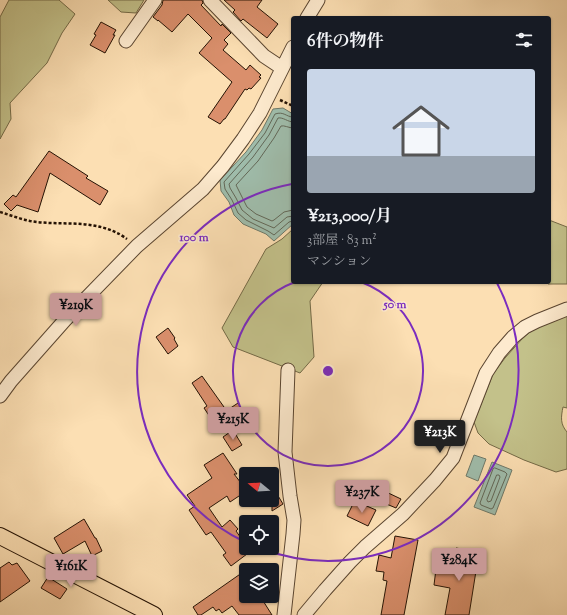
<!DOCTYPE html>
<html lang="ja">
<head>
<meta charset="utf-8">
<style>
  body { margin:0; font-family:"Sorts Mill Goudy","Noto Serif JP",serif; background:#20242c; color:#f1f3f6; height:100vh; display:flex; flex-direction:column; font-size:15px; white-space:nowrap }
  * { box-sizing:border-box; margin:0 }
  p { font-size:13px; color:#9ea1a6 }
  .icon { flex:none; width:22px; height:22px; fill:none; stroke:currentColor; stroke-width:2; stroke-linecap:round; stroke-linejoin:round }
  .map { position:relative; flex:1; overflow:hidden }
  .details { position:absolute; left:291px; top:16px; width:260px; height:268px; display:flex; flex-direction:column; background:#171b24; border-radius:4px; box-shadow:0 1px 3px #0004 }
  .details>* { flex:none }
  .needle { width:26px; rotate:288deg }
  .tools { position:absolute; left:239px; top:467px; display:grid; gap:8px }
  .tools a { display:grid; place-items:center; width:40px; height:40px; border-radius:4px; background:#171b24; box-shadow:0 1px 3px #0004; font-size:20px }
  .price { position:absolute; translate:-50% -34px; padding:0 9px; border-radius:4px; background:#c59692; color:#111; font-size:13px; line-height:26px; filter:drop-shadow(0 1px 2px #0008) }
  .price::after { content:''; position:absolute; left:50%; top:24px; width:12px; height:9px; margin-left:-6px; background:inherit; clip-path:polygon(0 0,100% 0,50% 100%) }
  .price.on { background:#222; color:#fff }
  ul { padding:0; list-style:none }
  li { display:grid; align-content:center; gap:8px; height:212px; padding:0 16px }
  li span { display:grid; place-items:center; height:124px; border-radius:4px; color:#555 }
  li>.icon { margin-inline-start:auto }
  span .icon { width:72px; height:72px; fill:#fffc; stroke-width:1 }
  li b { font-size:17px }
  h2 { display:flex; justify-content:space-between; align-items:center; height:48px; padding:0 16px; font-size:17px }
  .map>svg:first-child { display:block }
  .green { fill:#c3c18a; stroke:#746a47 }
  .water { fill:#9fbdac; stroke:#6e7969 }
  .lines { fill:none; stroke-linecap:round; stroke-linejoin:round }
  .shore { stroke:#626858; stroke-width:1 }
  .building { fill:#da8f6c; stroke:#241204 }
  .minor-casing { stroke:#5a4530; stroke-width:15 }
  .major-casing { stroke:#241204; stroke-width:18 }
  .path { stroke:#241204; stroke-width:2.5; stroke-dasharray:3 2; stroke-linecap:butt }
  .minor { stroke:#fdeace; stroke-width:13 }
  .major { stroke:#fcdfb3; stroke-width:16 }
  .ring { fill:none; stroke:#7b2cbf; stroke-width:2 }
  .centre { fill:#7b2cbf; stroke:#fdeace; stroke-width:2 }
  .ring-label { font-size:12px; text-anchor:middle; font-weight:bold; fill:#7b2cbf; stroke:#fdeace; stroke-width:3; stroke-linejoin:round; paint-order:stroke }
</style>
</head>
<body>
<div class="map">
<svg width="567" height="615" viewBox="0 0 567 615">
  <rect width="100%" height="100%" fill="#fcdfb3"/>
  <filter id="stains"><feTurbulence type="fractalNoise" baseFrequency=".005" numOctaves="4"/><feColorMatrix values="0 0 0 0 .2 0 0 0 0 .09 0 0 0 0 .02 0 0 0 .5 -.17"/></filter>
  <radialGradient id="worn" r=".72"><stop offset=".6" stop-color="#630" stop-opacity="0"/><stop offset="1" stop-color="#630" stop-opacity=".3"/></radialGradient>
  <path class="green" d="M 9,0 L 59,0 L 75,14 L 62,33 L 47,63 L 10,103 L 11,119 L 0,139 L 0,17 Z
    M 108,0 L 144,0 L 136,13 L 121,12 Z
    M 549,220 L 567,227 L 567,284 L 548,284 L 546,282 L 549,282 Z
    M 293,229 L 293,282 L 323,282 L 310,301 L 314,357 L 300,373 L 233,347 L 222,328 L 266,249 L 282,239 Z
    M 567,313 L 567,408 L 563,407 C 561,417 560,424 567,432 L 567,469 L 556,472 L 524,460 L 489,444 L 478,433 L 474,422 L 493,374 L 505,358 L 522,339 L 537,326 Z"/>
  <path class="water" d="M 283,108 L 293,114 L 293,224 L 274,241 L 266,234 L 243,224 L 234,215 L 229,202 L 221,191 L 220,180 L 246,152 L 262,130 L 273,109 Z
    M 474,455 L 486,459 L 478,481 L 466,476 Z
    M 492,462 L 512,470 L 495,515 L 474,507 Z"/>
  <g class="lines">
    <path class="shore" d="M 293,117 C 286,117 284,111 275,114 L 265,133 L 249,154 L 224,182 L 225,189 L 232,200 L 238,213 L 246,220 L 268,231 L 274,235 L 289,222 L 293,221
      M 293,122 C 288,122 283,117 278,118 L 269,135 L 253,157 L 229,184 L 230,188 L 236,198 L 242,210 L 253,219 L 274,228 L 287,217 L 293,216
      M 293,128 C 289,128 284,125 281,126 L 274,138 L 258,161 L 236,185 L 247,207 L 256,214 L 272,221 L 274,220 L 284,212 L 293,210
      M 495,468 L 505,472 L 507,474 L 493,508 L 491,509 L 481,505 L 480,503 L 493,469 Z
      M 497,475 L 499,475 L 500,477 L 491,501 L 488,502 L 487,500 Z"/>
  </g>
  <path class="building" d="M 163,0 L 202,0 L 203,3 L 201,5 L 221,26 L 222,24 L 231,33 L 224,40 L 228,44 L 223,50 L 246,70 L 250,65 L 261,75 L 259,77 L 261,78 L 251,89 L 249,88 L 247,90 L 245,89 L 225,119 L 224,119 L 220,124 L 208,117 L 232,82 L 199,53 L 212,38 L 188,14 L 172,32 L 158,20 L 158,21 L 153,17 L 162,5 Z
    M 224,0 L 262,0 L 257,7 L 278,24 L 267,38 L 243,19 L 241,21 L 233,12 L 235,10 Z
    M 101,22 L 116,30 L 113,35 L 115,35 L 105,53 L 90,45 L 96,35 L 94,34 Z
    M 49,151 L 88,176 L 86,178 L 108,191 L 100,205 L 50,173 L 38,212 L 17,205 L 11,211 L 4,204 L 13,195 L 16,197 Z
    M 168,328 L 175,338 L 174,339 L 178,346 L 168,354 L 156,337 Z
    M 202,376 L 224,407 L 210,417 L 204,408 L 207,406 L 192,383 Z
    M 238,403 L 243,412 L 241,413 L 243,416 L 230,423 L 223,413 Z
    M 233,430 L 242,445 L 232,451 L 223,437 Z
    M 223,453 L 237,474 L 234,474 L 241,483 L 240,484 L 245,492 L 230,502 L 227,496 L 209,508 L 222,527 L 230,520 L 238,529 L 236,531 L 246,545 L 246,548 L 248,548 L 251,551 L 231,566 L 223,555 L 226,553 L 211,532 L 206,535 L 189,510 L 195,506 L 187,495 L 212,478 L 204,465 Z
    M 272,486 L 283,504 L 272,511 Z
    M 382,490 L 401,499 L 396,508 L 377,500 Z
    M 354,502 L 361,505 L 362,504 L 376,510 L 368,526 L 347,516 Z
    M 84,519 L 95,538 L 96,538 L 102,551 L 92,556 L 85,541 L 63,554 L 54,538 Z
    M 395,536 L 418,540 L 404,615 L 381,615 L 387,581 L 383,580 L 384,572 L 376,571 L 379,555 L 391,558 Z
    M 456,548 L 479,552 L 469,615 L 445,615 L 450,588 L 434,585 L 436,569 L 452,571 Z
    M 9,562 L 12,565 L 17,563 L 30,581 L 0,602 L 0,568 Z
    M 246,570 L 246,596 L 260,596 L 272,615 L 239,615 L 232,606 L 222,613 L 219,609 L 216,611 L 213,607 L 201,615 L 198,615 L 193,607 Z
    M 48,577 L 67,589 L 60,599 L 41,588 Z"/>
  <g class="lines">
    <g class="minor-casing">
      <path id="minor" d="M 210,0 L 264,56 L 282,68
        M 307,18 L 318,0
        M 126,41 L 155,0
        M 0,396 L 11,381 L 65,320 L 137,246 L 203,189 L 223,166 L 243,139 L 260,113 L 293,47
        M 284,615 L 293,534 L 294,520 L 290,496 L 285,452 L 288,370
        M 304,615 L 325,590 L 350,562 L 365,547 L 403,514 L 435,480 L 453,458 L 486,373 L 499,353 L 513,337 L 525,327 L 537,321 L 567,309"/>
    </g>
    <g class="major-casing">
      <path id="major" d="M 0,536 L 154,615"/>
    </g>
    <path class="path" d="M 280,100 L 293,106
      M 0,212 C 10,215 20,219 30,221 C 58,226 90,219 117,233 C 120,234 124,237 127,239"/>
    <use href="#minor" class="minor"/>
    <use href="#major" class="major"/>
  </g>
  <g class="ring">
    <path d="M361 282A95 95 0 1 1 295 282"/>
    <path d="M245 542A190 190 0 0 1 292 184M497 283A190 190 0 0 1 260 548"/>
  </g>
  <circle cx="328" cy="371" r="6" class="centre"/>
  <g class="ring-label">
    <text x="194" y="241">100 m</text>
    <text x="395" y="308">50 m</text>
  </g>
  <rect width="100%" height="100%" filter="url(#stains)"/>
  <rect width="100%" height="100%" fill="url(#worn)"/>
</svg>
<div class="tools">
<a><svg class="needle" viewBox="-14 -14 28 28"><path d="M0-13l5 13h-10z" fill="#e53935"/><path d="M0 13l5-13h-10z" fill="#9ea1a6"/></svg></a>
<a><svg class="icon" aria-label="locate" viewBox="0 0 24 24"><circle cx="12" cy="12" r="6"/><path d="M12 2v4M12 18v4M2 12h4M18 12h4"/></svg></a>
<a><svg class="icon" aria-label="layers" viewBox="0 0 24 24"><path d="M12 4l9 5-9 5-9-5zM3 14l9 5 9-5"/></svg></a>
</div>
<b class="price" style="left:76px;top:327px">¥219K</b>
<b class="price" style="left:233px;top:441px">¥215K</b>
<b class="price on" style="left:440px;top:454px">¥213K</b>
<b class="price" style="left:362px;top:514px">¥237K</b>
<b class="price" style="left:459px;top:582px">¥284K</b>
<b class="price" style="left:71px;top:588px">¥161K</b>
<section class="details">
<h2>6件の物件<svg class="icon" aria-label="filters" viewBox="0 0 24 24"><path d="M4 7h16M4 17h16"/><circle cx="9" cy="7" r="2"/><circle cx="15" cy="17" r="2"/></svg></h2>
<ul>
<li><span style="background:linear-gradient(#c9d6e8 70%,#9aa5b1 0)"><svg class="icon" aria-label="home" viewBox="0 0 24 24"><path d="M3 11l9-7 9 7M6 9v11h12V9"/></svg></span><div><b>¥213,000/月</b><p>3部屋 · 83 m²</p><p>マンション</p></div></li>
</ul>
</section>
</div>
</body>
</html>
